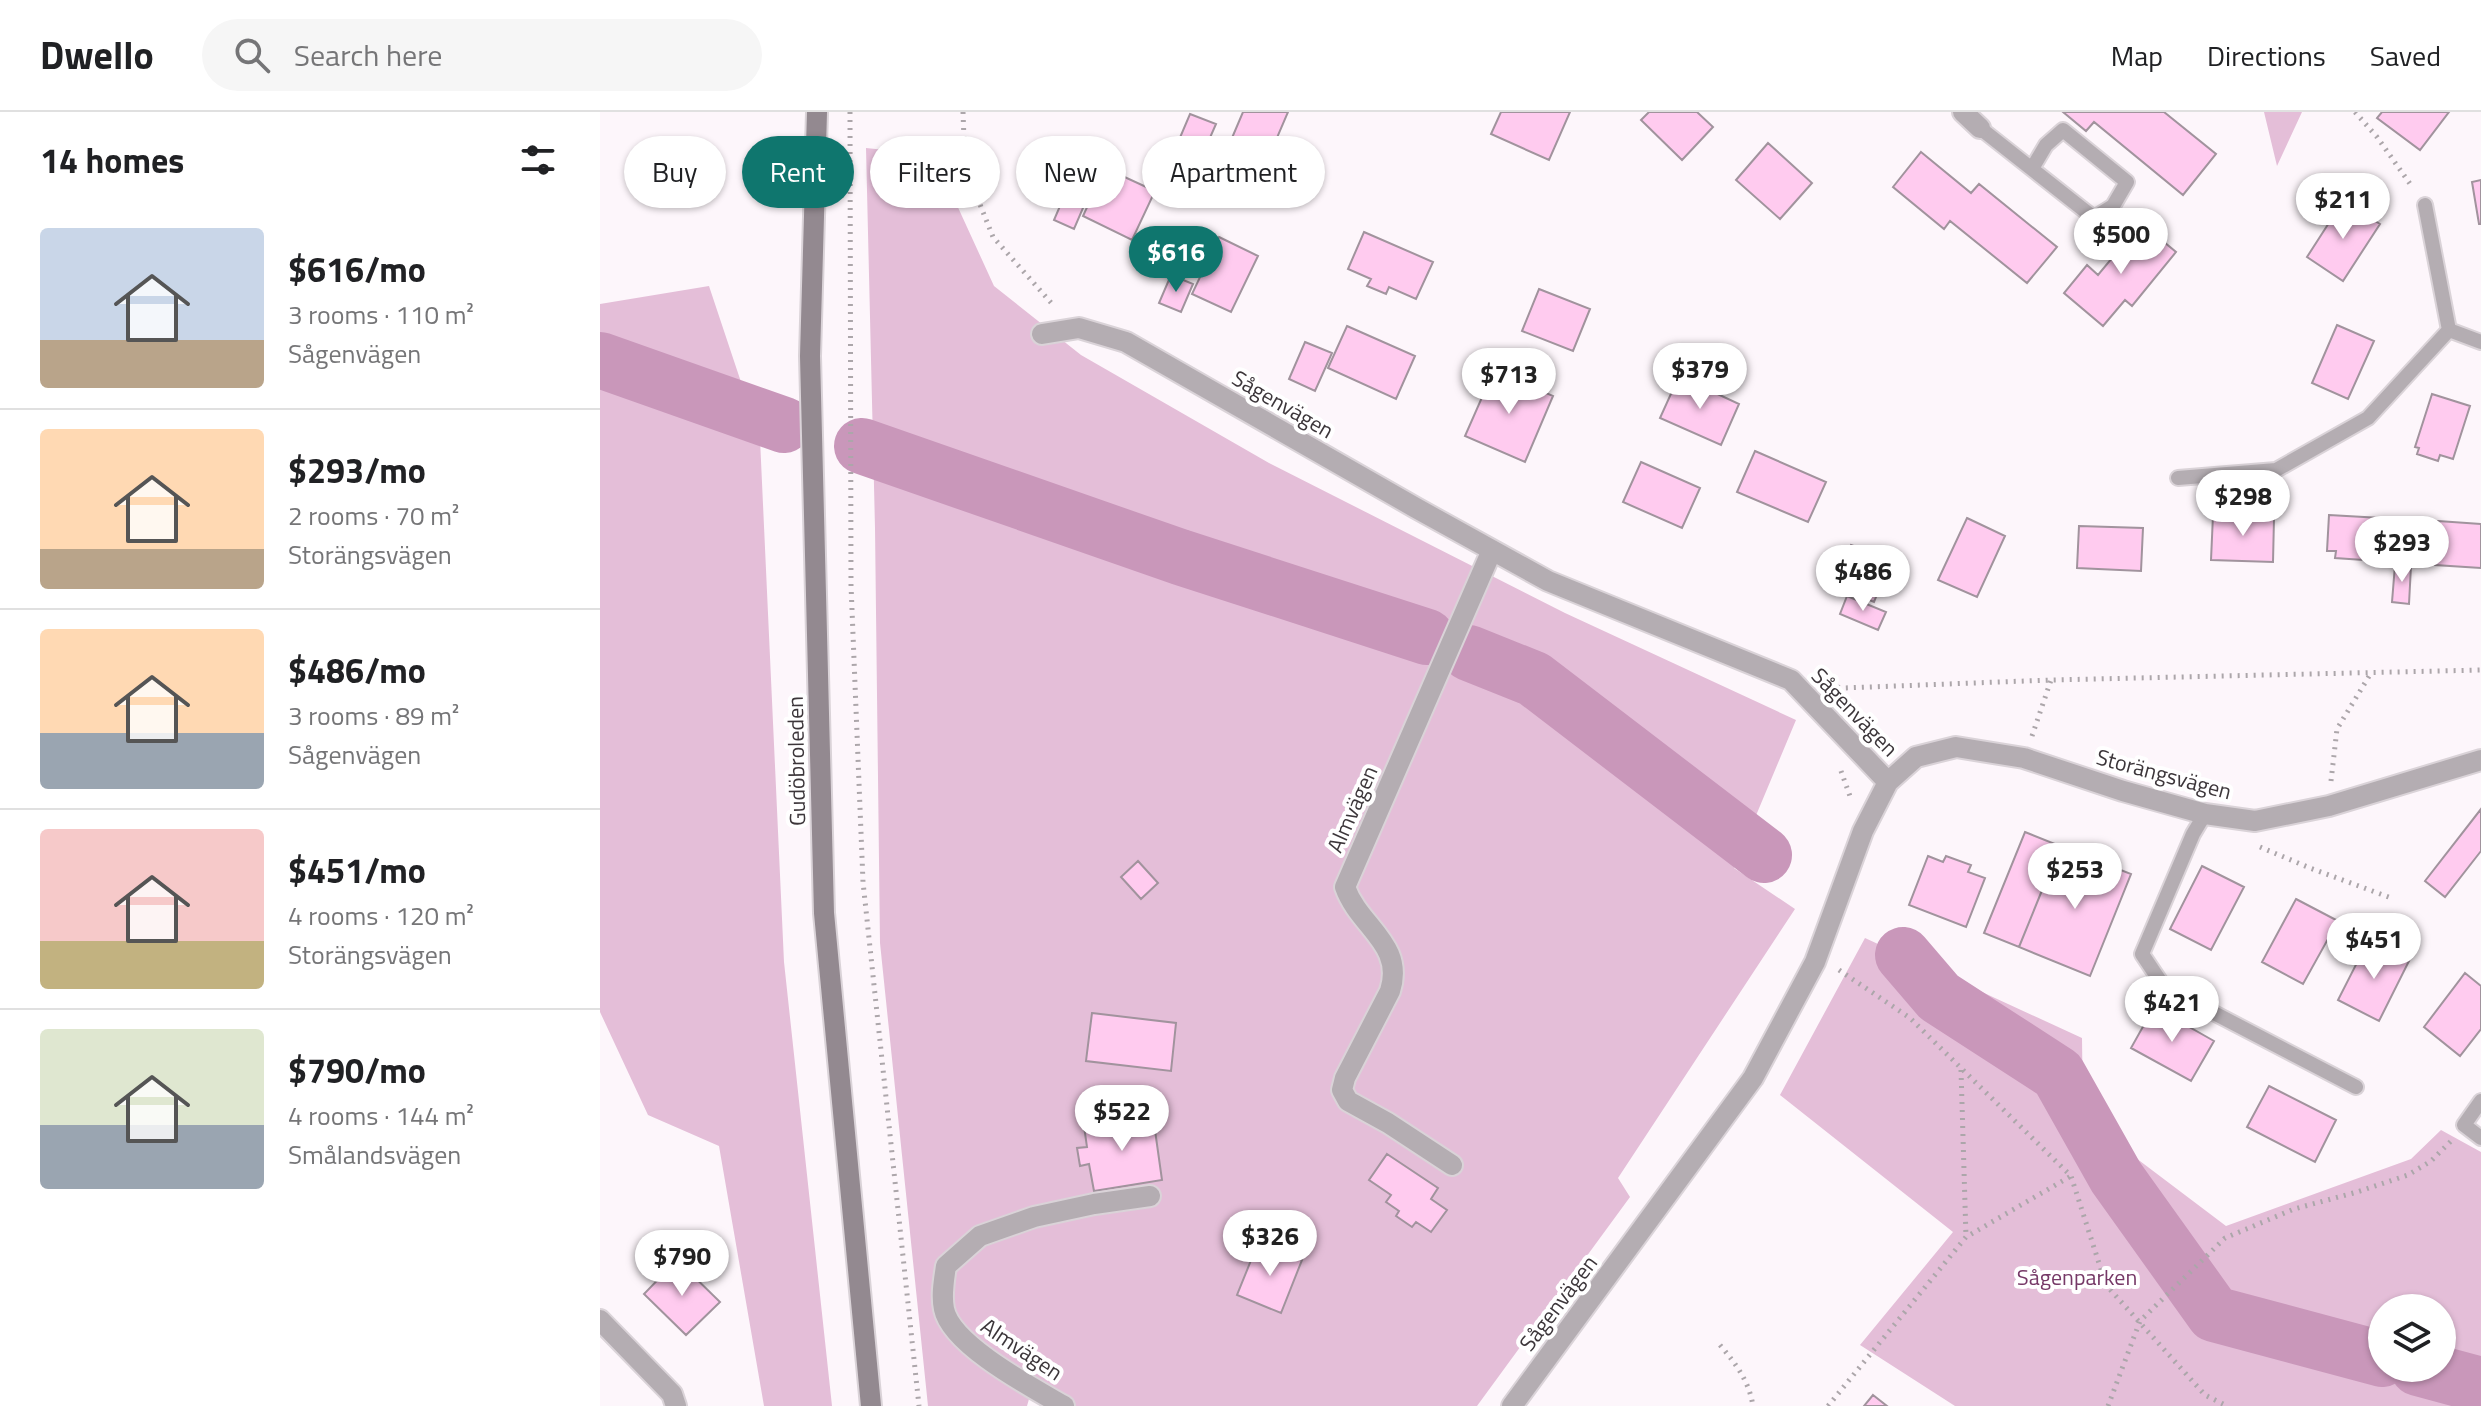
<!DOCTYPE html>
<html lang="en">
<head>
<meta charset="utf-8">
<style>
  body { margin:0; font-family:"Titillium Web",sans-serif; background:#f6f6f6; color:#202124; height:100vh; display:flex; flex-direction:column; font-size:30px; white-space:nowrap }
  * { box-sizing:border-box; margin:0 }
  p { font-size:26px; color:#757577 }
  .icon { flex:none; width:44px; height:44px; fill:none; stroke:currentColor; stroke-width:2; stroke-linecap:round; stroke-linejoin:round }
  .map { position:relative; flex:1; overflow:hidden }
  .side { display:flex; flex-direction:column; background:#fff; width:600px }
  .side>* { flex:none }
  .guide { position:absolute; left:24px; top:24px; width:760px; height:72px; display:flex; gap:16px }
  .buttons { position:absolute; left:1768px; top:1182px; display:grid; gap:16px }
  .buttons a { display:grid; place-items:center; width:88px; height:88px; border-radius:50%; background:#fff; box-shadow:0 2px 6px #0004; font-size:40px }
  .price { position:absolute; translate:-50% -68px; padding:0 18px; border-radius:28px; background:#fff; color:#222; font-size:26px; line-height:52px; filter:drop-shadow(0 2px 4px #0008) }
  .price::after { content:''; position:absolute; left:50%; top:48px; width:24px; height:18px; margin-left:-12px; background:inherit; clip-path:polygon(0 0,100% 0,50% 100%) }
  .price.selected { background:#0f766e; color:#fff }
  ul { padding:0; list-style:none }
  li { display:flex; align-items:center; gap:24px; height:200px; padding:0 40px }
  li+li { border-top:2px solid #e0e0e0 }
  li span { display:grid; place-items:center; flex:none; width:224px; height:160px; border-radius:8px; color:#555 }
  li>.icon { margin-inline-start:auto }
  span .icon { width:96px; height:96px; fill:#fffc; stroke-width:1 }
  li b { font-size:34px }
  h2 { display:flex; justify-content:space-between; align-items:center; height:96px; padding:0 40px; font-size:34px }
  .pill { padding:0 28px; border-radius:36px; background:#fff; box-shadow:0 2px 6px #0004; font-size:28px; line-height:72px }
  .pill.selected { background:#0f766e; color:#fff }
  header { display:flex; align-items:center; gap:48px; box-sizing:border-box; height:112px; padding:0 40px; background:#fff; border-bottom:2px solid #e0e0e0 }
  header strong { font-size:38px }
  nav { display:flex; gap:44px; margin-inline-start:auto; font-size:28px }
  .search { width:560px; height:72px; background:#f6f6f6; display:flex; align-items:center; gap:20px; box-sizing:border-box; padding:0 28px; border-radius:44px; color:#757577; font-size:30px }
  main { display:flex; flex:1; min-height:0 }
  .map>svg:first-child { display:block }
  .green { fill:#e4bed8; fill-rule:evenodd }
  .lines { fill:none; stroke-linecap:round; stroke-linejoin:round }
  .river { stroke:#c997ba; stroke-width:56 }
  .building { fill:#ffcbef; stroke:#a1939d; stroke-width:2 }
  .service-casing { stroke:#dad3d8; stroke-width:18 }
  .minor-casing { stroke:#dad3d8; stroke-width:24 }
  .secondary-casing { stroke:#dad3d8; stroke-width:24 }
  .path { stroke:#aca6aa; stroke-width:5; stroke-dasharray:2 6; stroke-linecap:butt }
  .service { stroke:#b4adb2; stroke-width:14 }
  .minor { stroke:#b4adb2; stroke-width:20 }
  .secondary { stroke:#938990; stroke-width:20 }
  .labels { text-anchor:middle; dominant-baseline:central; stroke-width:8; stroke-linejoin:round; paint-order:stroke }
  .street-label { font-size:22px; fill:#3c363a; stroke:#fff }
  .park-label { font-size:22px; fill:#763967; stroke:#fff }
</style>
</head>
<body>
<header>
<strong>Dwello</strong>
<div class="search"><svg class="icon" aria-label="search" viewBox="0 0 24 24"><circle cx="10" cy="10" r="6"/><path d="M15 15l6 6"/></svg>Search here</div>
<nav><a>Map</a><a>Directions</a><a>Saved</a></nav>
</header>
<main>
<section class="side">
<h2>14 homes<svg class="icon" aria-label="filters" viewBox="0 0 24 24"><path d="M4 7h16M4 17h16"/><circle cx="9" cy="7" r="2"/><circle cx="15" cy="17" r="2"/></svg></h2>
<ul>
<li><span style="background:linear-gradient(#c9d6e8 70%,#b9a48a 0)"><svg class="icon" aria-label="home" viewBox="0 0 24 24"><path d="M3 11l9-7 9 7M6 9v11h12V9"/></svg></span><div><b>$616/mo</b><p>3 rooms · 110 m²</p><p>Sågenvägen</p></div></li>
<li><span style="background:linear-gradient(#ffd9b3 75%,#b9a48a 0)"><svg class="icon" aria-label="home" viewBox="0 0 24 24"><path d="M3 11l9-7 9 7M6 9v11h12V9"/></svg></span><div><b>$293/mo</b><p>2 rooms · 70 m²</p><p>Storängsvägen</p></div></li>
<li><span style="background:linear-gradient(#ffd9b3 65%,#9aa5b1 0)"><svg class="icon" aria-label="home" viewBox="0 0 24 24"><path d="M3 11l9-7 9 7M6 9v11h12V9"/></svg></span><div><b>$486/mo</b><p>3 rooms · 89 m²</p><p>Sågenvägen</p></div></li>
<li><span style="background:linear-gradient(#f6c9c9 70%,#c2b280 0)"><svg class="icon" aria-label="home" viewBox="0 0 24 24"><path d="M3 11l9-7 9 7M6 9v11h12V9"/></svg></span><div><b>$451/mo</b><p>4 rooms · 120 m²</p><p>Storängsvägen</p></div></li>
<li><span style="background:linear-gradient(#dfe7d0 60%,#9aa5b1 0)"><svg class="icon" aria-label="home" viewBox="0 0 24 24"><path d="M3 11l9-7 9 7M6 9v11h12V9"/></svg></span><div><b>$790/mo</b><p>4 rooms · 144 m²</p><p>Smålandsvägen</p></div></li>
</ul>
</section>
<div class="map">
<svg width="1881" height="1294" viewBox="0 0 1881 1294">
  <rect width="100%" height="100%" fill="#fdf6fb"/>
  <path class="green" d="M 1664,0 L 1702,0 L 1677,54 Z
    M 266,36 L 334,43 L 394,174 L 481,243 L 669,351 L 965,501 L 1196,608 L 1134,756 L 1195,797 L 1018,1066 L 1030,1085 L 877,1294 L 441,1294 L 429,1287 L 427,1294 L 328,1294 L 280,831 L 275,416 Z
    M 109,174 L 160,327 L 184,850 L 232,1294 L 164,1294 L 119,1034 L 48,1003 L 0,900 L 0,192 Z
    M 1265,826 L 1482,926 L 1483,1006 L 1626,1114 L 1811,1047 L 1841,1018 L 1881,1040 L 1881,1294 L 1355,1294 L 1260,1233 L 1353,1120 L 1180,983 ZM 1782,1196 L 1842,1196 L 1842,1256 L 1782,1256 Z"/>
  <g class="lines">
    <path class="river" d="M 0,248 L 184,313
      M 262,334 L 580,445 L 827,525
      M 869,541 L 934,567 L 1164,743
      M 1303,843 L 1339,885 L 1458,962 L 1516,1065 L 1614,1202 L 1782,1247
      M 1818,1256 L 1881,1273"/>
  </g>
  <path class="building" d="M 643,0 L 688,0 L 664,56 L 626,40 Z
    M 901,0 L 970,0 L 949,48 L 891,22 Z
    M 1049,0 L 1097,0 L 1113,15 L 1082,48 L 1041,8 Z
    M 1463,0 L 1564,0 L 1616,42 L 1583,83 L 1494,10 L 1486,19 Z
    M 1782,0 L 1849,0 L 1820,38 L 1777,6 Z
    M 590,2 L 616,12 L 598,53 L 573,42 Z
    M 1168,31 L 1212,71 L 1180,107 L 1136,68 Z
    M 1321,40 L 1371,81 L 1379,72 L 1457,135 L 1427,171 L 1350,109 L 1344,117 L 1293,75 Z
    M 505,56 L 555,79 L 532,128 L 483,104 Z
    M 1881,68 L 1881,112 L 1879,112 L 1872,70 Z
    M 466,80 L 486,89 L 474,117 L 454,108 Z
    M 1743,89 L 1780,112 L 1743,169 L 1707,145 Z
    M 1541,111 L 1576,140 L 1532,194 L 1525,188 L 1503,214 L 1464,181 L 1487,153 L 1498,163 Z
    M 764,120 L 833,150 L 816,187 L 789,175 L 786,182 L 767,174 L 771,167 L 748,157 Z
    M 619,125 L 658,144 L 631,200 L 592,182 Z
    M 571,163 L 593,172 L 581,200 L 559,191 Z
    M 939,177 L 990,197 L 973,239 L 922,219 Z
    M 1737,213 L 1774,229 L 1748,287 L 1712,271 Z
    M 747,214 L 815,244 L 796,287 L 728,256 Z
    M 705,230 L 732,241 L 715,279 L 689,267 Z
    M 894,258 L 953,284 L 925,350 L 865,324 Z
    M 1079,264 L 1139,292 L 1121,333 L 1060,306 Z
    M 1832,282 L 1870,294 L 1853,347 L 1840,343 L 1838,349 L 1817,342 L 1819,336 L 1815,335 Z
    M 1155,339 L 1226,370 L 1208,410 L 1137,380 Z
    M 1041,350 L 1100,376 L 1082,416 L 1023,390 Z
    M 1635,399 L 1654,400 L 1654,405 L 1674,406 L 1673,450 L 1611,448 L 1613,403 L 1635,404 Z
    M 1729,403 L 1781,406 L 1778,449 L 1735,446 L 1736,439 L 1727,439 Z
    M 1367,406 L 1405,424 L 1377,485 L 1338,468 Z
    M 1838,409 L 1881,412 L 1881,456 L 1835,453 Z
    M 1479,414 L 1543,416 L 1541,459 L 1477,456 Z
    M 1251,433 L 1291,448 L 1274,490 L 1235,474 Z
    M 1795,453 L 1811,454 L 1809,492 L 1792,490 Z
    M 1247,484 L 1286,500 L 1278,518 L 1240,502 Z
    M 1881,697 L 1881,739 L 1845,785 L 1825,769 Z
    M 1425,720 L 1460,734 L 1419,835 L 1384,821 Z
    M 1460,734 L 1531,762 L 1490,864 L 1419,835 Z
    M 1328,744 L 1343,750 L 1346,744 L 1371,753 L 1368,760 L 1385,766 L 1366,815 L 1309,793 Z
    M 538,749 L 558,771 L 541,787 L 521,765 Z
    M 1602,754 L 1644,775 L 1611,838 L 1570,817 Z
    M 1696,787 L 1738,809 L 1703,872 L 1662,850 Z
    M 1768,829 L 1809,849 L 1779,909 L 1738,888 Z
    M 1865,861 L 1881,874 L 1881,917 L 1860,944 L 1824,915 Z
    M 1554,895 L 1614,929 L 1591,969 L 1531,936 Z
    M 492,901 L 576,911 L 571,959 L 486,949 Z
    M 1669,974 L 1736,1008 L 1715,1050 L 1647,1015 Z
    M 553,1004 L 562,1068 L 494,1079 L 489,1052 L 480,1054 L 477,1036 L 487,1035 L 484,1014 Z
    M 787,1042 L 838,1076 L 831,1087 L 847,1098 L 831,1120 L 816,1110 L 812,1115 L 796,1104 L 799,1099 L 786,1090 L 791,1083 L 769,1068 Z
    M 658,1131 L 702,1148 L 681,1201 L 637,1183 Z
    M 77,1148 L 120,1190 L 86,1223 L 44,1182 Z
    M 1273,1283 L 1287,1294 L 1264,1294 Z"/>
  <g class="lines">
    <g class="service-casing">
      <path id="service" d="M 1380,16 L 1494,106 L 1513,94 L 1527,70 L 1463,18 L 1446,33 L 1433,55
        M 1825,93 L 1849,218
        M 1849,218 L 1881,230
        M 1578,366 L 1676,358 L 1768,306 L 1849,218
        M 1605,702 L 1593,722 L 1542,842 L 1564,875 L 1756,975
        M 1881,989 L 1864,1013 L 1881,1026"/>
    </g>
    <g class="minor-casing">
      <path id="minor" d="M 1363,0 L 1380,16
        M 442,222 L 479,216 L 526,230 L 816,396 L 948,469 L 1191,568 L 1288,670
        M 852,1053 L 788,1011 L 748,989 L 742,978 L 745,966 L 790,879 C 805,832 759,815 745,775 L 892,438
        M 0,1208 L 72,1282 L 76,1294
        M 464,1294 C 433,1276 351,1233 344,1197 C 341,1183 344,1168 346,1154 L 380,1124 L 434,1105 L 494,1092 L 550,1084
        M 912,1294 L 1153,966 L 1215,850 L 1263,719 L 1288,670 L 1316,645 L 1356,635 L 1424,646 L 1523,679 L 1605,702 L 1655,709 L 1729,694 L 1881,648"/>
    </g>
    <g class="secondary-casing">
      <path id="secondary" d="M 217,0 L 210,244 L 224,801 L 271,1294"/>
    </g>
    <path class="path" d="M 250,0 L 251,473 L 263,770 L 319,1294
      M 363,0 L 365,55 L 393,125 L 454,194
      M 1755,0 L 1777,25 L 1813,76
      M 1230,574 L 1244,576 L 1451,568 L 1881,558
      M 1432,624 L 1451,568
      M 1241,659 L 1251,687
      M 1731,669 L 1737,617 L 1771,561
      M 1660,735 L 1710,756 L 1794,787
      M 1239,858 L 1310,906 L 1471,1064 L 1506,1173 L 1605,1283 L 1627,1294
      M 1361,958 L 1366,1125
      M 1120,1233 C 1136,1252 1149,1269 1153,1294
      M 1228,1294 L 1366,1125 L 1471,1064
      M 1508,1294 L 1540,1209 L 1625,1126 L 1694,1097 L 1757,1080 L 1808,1063 L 1831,1049 L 1851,1029"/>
    <use href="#service" class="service"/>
    <use href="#minor" class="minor"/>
    <use href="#secondary" class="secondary"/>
  </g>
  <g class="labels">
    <g class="street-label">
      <text transform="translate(683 292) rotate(30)">Sågenvägen</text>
      <text transform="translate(1255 600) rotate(46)">Sågenvägen</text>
      <text transform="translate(196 649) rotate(-91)">Gudöbroleden</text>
      <text transform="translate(1564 662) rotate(15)">Storängsvägen</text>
      <text transform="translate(752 697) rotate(-66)">Almvägen</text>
      <text transform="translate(958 1191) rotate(-53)">Sågenvägen</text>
      <text transform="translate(422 1237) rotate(34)">Almvägen</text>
    </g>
    <g class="park-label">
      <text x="1477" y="1165">Sågenparken</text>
    </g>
  </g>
</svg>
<div class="buttons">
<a><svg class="icon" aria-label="layers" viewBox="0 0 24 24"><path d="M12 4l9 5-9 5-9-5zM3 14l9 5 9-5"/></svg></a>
</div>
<b class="price" style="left:1743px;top:129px">$211</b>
<b class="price" style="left:1521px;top:164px">$500</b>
<b class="price selected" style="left:576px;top:182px">$616</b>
<b class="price" style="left:1100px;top:299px">$379</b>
<b class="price" style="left:909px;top:304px">$713</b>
<b class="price" style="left:1643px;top:426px">$298</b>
<b class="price" style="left:1802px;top:472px">$293</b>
<b class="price" style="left:1263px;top:501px">$486</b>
<b class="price" style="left:1475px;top:799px">$253</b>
<b class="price" style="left:1774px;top:869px">$451</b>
<b class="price" style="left:1572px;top:932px">$421</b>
<b class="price" style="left:522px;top:1041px">$522</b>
<b class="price" style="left:670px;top:1166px">$326</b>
<b class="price" style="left:82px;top:1186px">$790</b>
<div class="guide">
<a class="pill">Buy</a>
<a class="pill selected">Rent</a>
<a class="pill">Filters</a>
<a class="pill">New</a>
<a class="pill">Apartment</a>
</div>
</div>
</main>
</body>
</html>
